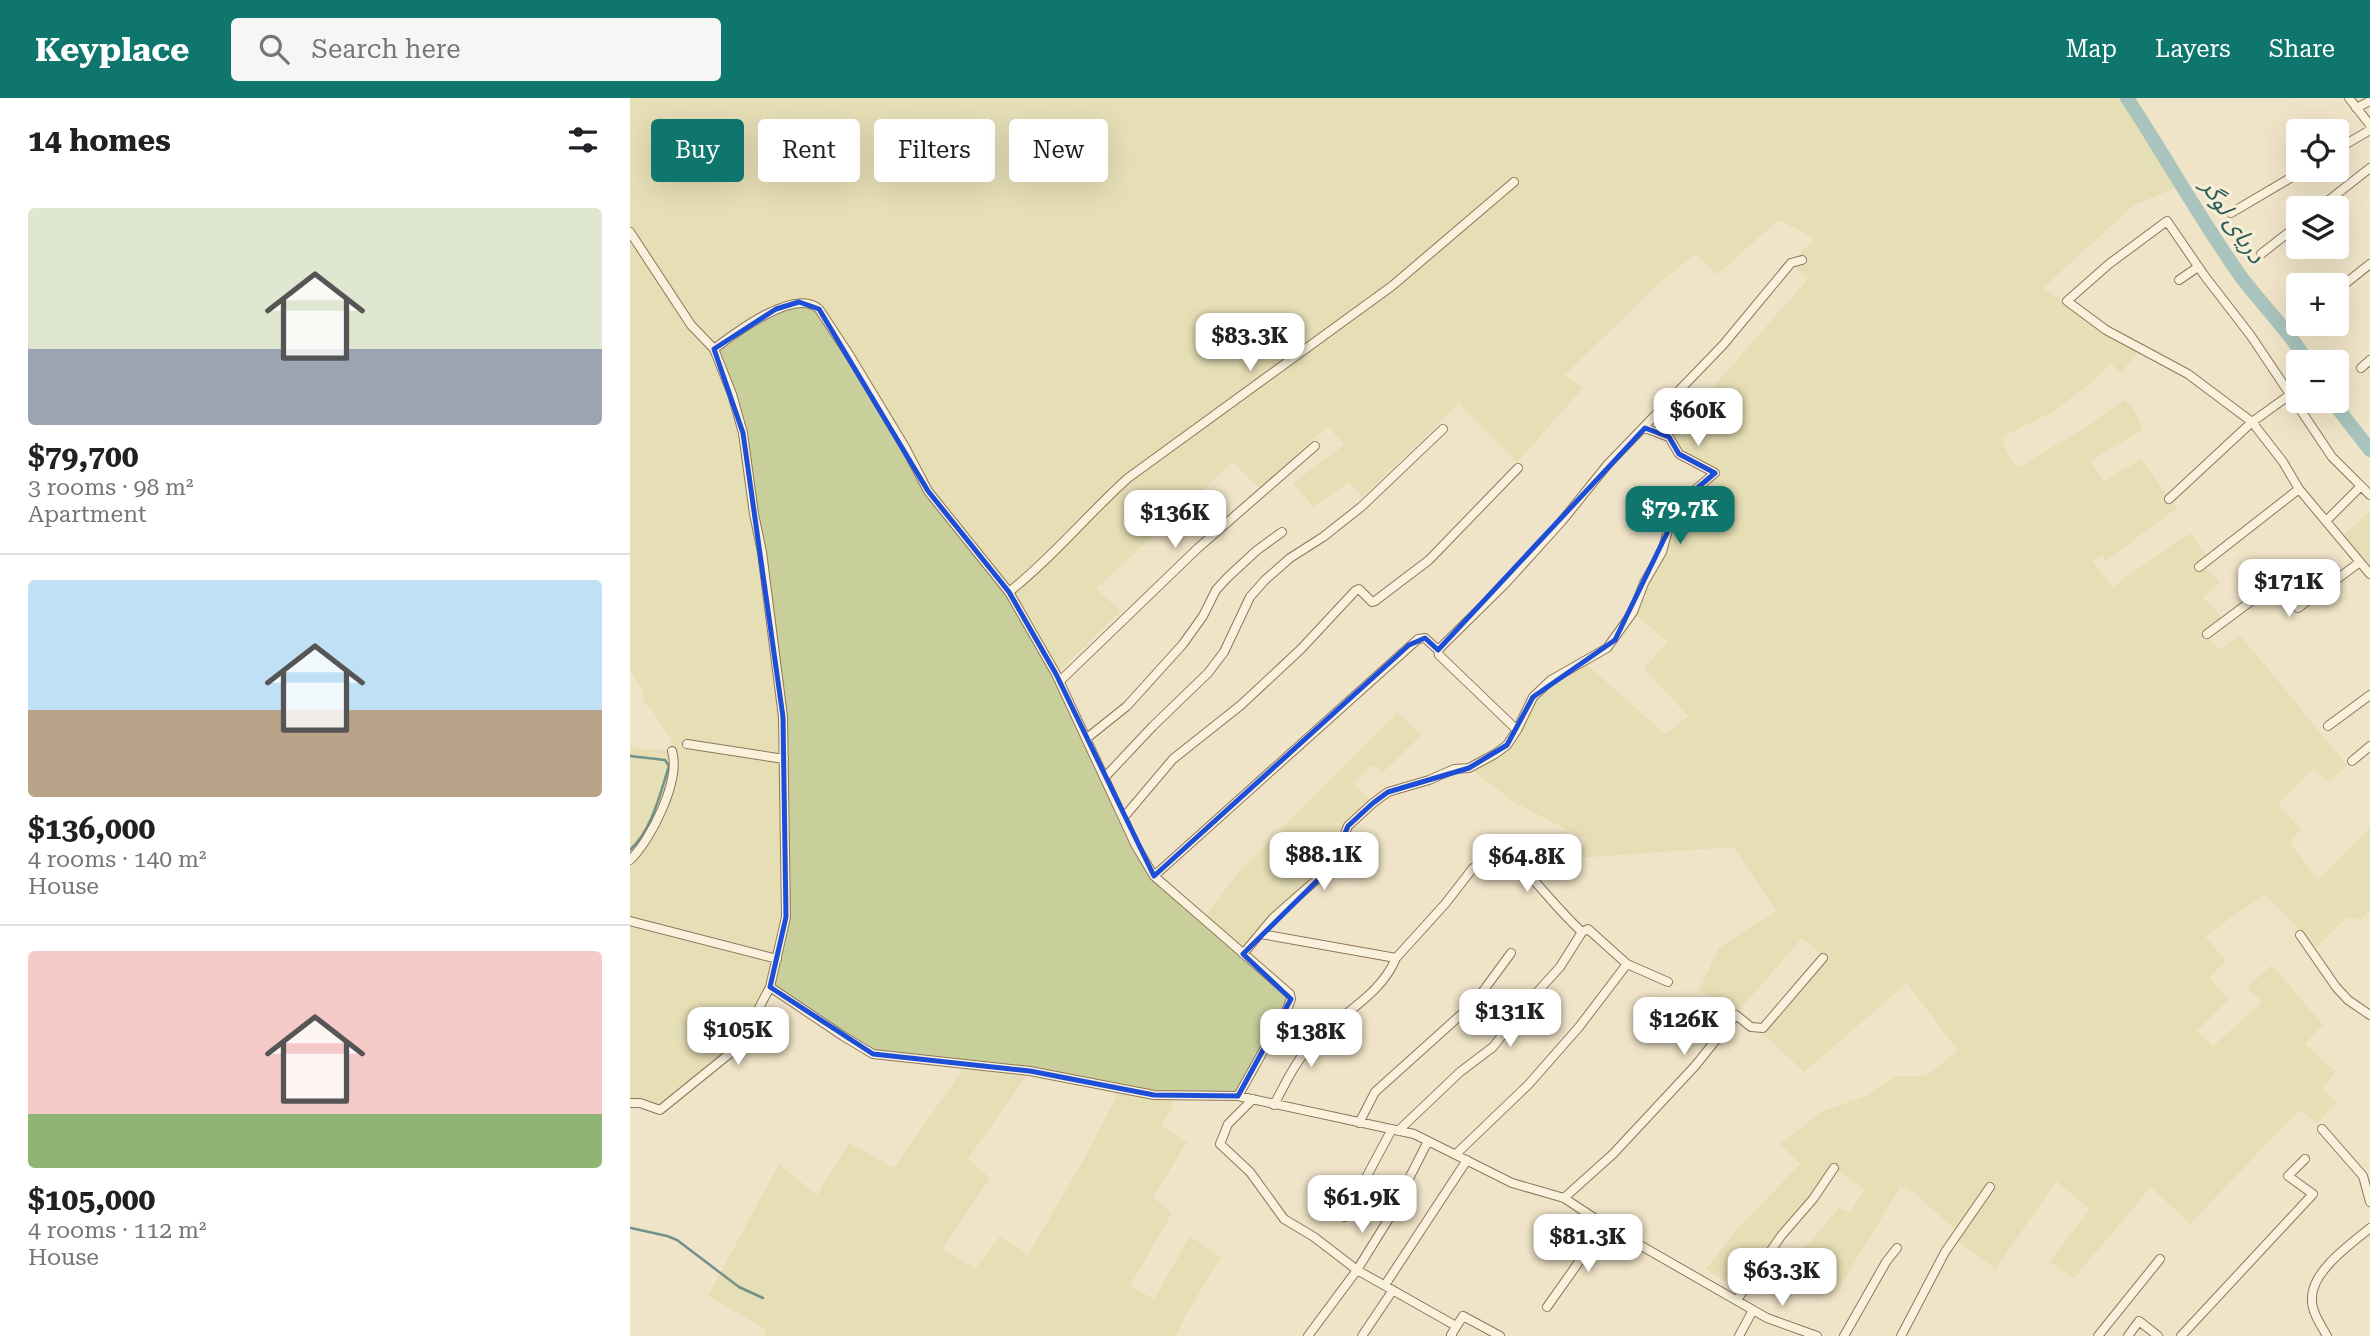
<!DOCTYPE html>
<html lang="en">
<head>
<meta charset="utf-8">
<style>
  body { margin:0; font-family:"Roboto Serif","Noto Sans Arabic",serif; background:#f6f6f6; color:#202124; height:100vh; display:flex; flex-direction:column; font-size:26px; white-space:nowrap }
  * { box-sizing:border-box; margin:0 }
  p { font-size:23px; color:#757577 }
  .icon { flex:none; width:38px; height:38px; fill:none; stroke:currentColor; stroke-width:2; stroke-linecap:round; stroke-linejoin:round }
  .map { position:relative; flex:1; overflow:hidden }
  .details { display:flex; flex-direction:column; background:#fff; width:630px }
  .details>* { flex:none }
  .hud { position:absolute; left:21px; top:21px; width:665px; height:63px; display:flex; gap:14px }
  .buttons { position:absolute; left:1656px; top:21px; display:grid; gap:14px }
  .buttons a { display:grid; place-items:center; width:63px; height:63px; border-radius:7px; background:#fff; box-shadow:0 7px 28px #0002; font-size:35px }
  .price { position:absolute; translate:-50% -60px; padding:0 16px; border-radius:14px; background:#fff; color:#222; font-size:23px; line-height:46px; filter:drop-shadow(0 2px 4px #0008) }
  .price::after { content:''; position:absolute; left:50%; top:42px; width:21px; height:16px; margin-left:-10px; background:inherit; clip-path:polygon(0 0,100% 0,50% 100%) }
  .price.on { background:#0f766e; color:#fff }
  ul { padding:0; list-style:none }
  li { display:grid; align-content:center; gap:14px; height:371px; padding:0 28px }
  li+li { border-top:2px solid #e0e0e0 }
  li span { display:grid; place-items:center; height:217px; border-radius:7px; color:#555 }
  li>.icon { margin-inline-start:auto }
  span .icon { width:126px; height:126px; fill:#fffc; stroke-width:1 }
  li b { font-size:30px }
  h2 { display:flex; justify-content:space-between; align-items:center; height:84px; padding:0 28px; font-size:30px }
  .tag { padding:0 24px; border-radius:7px; background:#fff; box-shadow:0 7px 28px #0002; font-size:24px; line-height:63px }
  .tag.on { background:#0f766e; color:#fff }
  header { display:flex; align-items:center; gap:42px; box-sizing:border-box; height:98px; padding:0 35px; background:#0f766e; color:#fff }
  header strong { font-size:33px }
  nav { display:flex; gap:38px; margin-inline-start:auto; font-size:24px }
  .search { width:490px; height:63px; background:#f6f6f6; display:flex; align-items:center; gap:18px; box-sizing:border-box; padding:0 24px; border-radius:7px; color:#757577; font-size:26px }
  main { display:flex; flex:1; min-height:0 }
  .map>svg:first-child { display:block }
  .farmland { fill:#e6deb5 }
  .green { fill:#c9cf9b }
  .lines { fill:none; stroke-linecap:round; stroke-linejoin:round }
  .stream { stroke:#6f938a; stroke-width:2.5 }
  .river { stroke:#a9c4bc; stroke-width:14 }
  .street-casing { stroke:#8d765c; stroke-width:10 }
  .street { stroke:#faf1dc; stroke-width:8 }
  .marked { fill:none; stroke:#1d4ed8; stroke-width:5; stroke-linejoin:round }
  .labels { text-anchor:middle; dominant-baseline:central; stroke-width:6; stroke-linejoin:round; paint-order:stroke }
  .water-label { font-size:24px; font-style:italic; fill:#2f5d5a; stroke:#f7eed8 }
</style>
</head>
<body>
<header>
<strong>Keyplace</strong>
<div class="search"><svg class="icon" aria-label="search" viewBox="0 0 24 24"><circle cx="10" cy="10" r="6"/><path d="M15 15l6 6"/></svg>Search here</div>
<nav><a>Map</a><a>Layers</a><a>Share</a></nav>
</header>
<main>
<section class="details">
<h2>14 homes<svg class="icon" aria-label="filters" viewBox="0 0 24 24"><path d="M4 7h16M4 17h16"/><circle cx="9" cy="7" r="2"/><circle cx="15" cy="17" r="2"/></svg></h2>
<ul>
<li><span style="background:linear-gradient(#dfe7d0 65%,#9aa5b1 0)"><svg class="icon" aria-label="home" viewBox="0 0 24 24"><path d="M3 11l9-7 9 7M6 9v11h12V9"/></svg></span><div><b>$79,700</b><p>3 rooms · 98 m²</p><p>Apartment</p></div></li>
<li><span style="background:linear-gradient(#bfe0f5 60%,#b9a48a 0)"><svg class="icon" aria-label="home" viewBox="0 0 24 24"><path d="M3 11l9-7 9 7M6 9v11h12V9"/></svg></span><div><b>$136,000</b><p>4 rooms · 140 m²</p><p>House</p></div></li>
<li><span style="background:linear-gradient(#f6c9c9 75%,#8fb573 0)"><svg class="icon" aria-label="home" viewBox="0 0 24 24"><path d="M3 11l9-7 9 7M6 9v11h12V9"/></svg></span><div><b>$105,000</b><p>4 rooms · 112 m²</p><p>House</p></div></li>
</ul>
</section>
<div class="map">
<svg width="1740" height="1238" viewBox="0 0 1740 1238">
  <rect width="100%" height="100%" fill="#f0e4c8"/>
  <path class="farmland" d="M 0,0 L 1497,0 L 1531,52 L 1551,88 L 1504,107 L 1413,190 L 1511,250 L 1491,275 L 1480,265 L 1465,282 L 1421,315 L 1371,339 L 1377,356 L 1388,370 L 1453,331 L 1494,302 L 1501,306 L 1513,331 L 1460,363 L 1474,383 L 1511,361 L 1547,410 L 1476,463 L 1472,457 L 1463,463 L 1482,489 L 1560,435 L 1579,460 L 1572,465 L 1590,484 L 1573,499 L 1593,521 L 1575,537 L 1590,552 L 1610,537 L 1717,667 L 1698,685 L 1684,670 L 1648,707 L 1671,731 L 1660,745 L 1688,782 L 1740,730 L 1740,812 L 1731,822 L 1717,819 L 1686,850 L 1635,796 L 1575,838 L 1596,863 L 1579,880 L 1599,901 L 1567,933 L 1583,948 L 1632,904 L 1617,889 L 1642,867 L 1693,927 L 1675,946 L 1706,974 L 1692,990 L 1707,1004 L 1687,1025 L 1669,1012 L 1560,1126 L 1521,1089 L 1444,1180 L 1419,1164 L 1460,1111 L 1426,1083 L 1366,1171 L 1328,1144 L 1326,1132 L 1283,1094 L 1271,1088 L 1210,1188 L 1192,1177 L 1197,1167 L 1190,1163 L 1186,1170 L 1168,1158 L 1209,1110 L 1219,1115 L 1235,1092 L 1202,1069 L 1112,1193 L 1076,1171 L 1108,1130 L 1170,1066 L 1150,1046 L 1191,1014 L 1238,997 L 1266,978 L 1295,978 L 1328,953 L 1277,885 L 1174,974 L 1132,935 L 1191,856 L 1172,840 L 1108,914 L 1069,892 L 1089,850 L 1146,813 L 1103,749 L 948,760 L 956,741 L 887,706 L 839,670 L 877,647 L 903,599 L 953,563 L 1035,636 L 1058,618 L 1014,570 L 1038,544 L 1003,514 L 1053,402 L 1085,375 L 1049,356 L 1039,339 L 1178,181 L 1161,165 L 1185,140 L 1148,122 L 1087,177 L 1066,156 L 1029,185 L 935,277 L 953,290 L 887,364 L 829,306 L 732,399 L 719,384 L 684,409 L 663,385 L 714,347 L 698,328 L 629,390 L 603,364 L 466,491 L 491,513 L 426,576 L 113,335 L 149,580 L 156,819 L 140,889 L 114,939 L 30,1012 L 0,1005 L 0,648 L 9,651 L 42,652 L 41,642 L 22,612 L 14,604 L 12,593 L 0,570 Z
    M 1740,413 L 1740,476 L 1710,441 Z
    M 767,614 L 792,637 L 752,675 L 743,667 L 723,685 L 743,705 L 718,728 L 701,769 L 643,820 L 613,856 L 573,822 L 606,777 L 623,760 Z
    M 337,965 L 400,973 L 338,1061 L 360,1080 L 312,1152 L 346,1170 L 370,1138 L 398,1157 L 458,1054 L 490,991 L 544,998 L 541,1012 L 531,1028 L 557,1044 L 523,1099 L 542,1115 L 500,1188 L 524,1201 L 560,1138 L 591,1159 L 557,1215 L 546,1238 L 133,1238 L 137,1232 L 78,1198 L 149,1066 L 187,1097 L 219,1045 L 264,1070 Z"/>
  <path class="green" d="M 169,204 L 189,211 L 298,393 L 379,494 L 524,778 L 661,901 L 608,998 L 544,998 L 400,973 L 243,956 L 140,889 L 156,819 L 153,619 L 113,335 L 84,251 L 146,211 Z"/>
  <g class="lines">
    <path class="stream" d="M 0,658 L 35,662 L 39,668 C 30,696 22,732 0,752
      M 1,1130 L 37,1138 L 47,1142 L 109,1189 L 133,1200"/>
    <path class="river" d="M 1497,0 C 1535,58 1569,119 1609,176 C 1631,206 1659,233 1678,264
      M 1702,303 L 1740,352"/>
    <g class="street-casing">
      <path id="street" d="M 1719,0 L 1740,27
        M 1726,10 L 1740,3
        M 1706,52 L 1740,32
        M 1689,110 L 1740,70
        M 1601,115 L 1674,72
        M 0,134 L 61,227 L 84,251 L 102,296 L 113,335 L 124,416 L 132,454 L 153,619 L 156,819 L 140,889 L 109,948 L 30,1012 L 10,1005 L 0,1005
        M 1631,156 L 1668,127
        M 1549,182 L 1568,169
        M 1706,193 L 1740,166
        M 84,251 C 105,235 165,189 189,211 L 220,258 L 275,349 L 298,393 L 379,494 L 426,576 L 506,748 L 524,778 L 660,896 L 661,901 L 658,909 L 608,998
        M 1731,270 L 1740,262
        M 1015,330 L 1039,339 L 1049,356 L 1085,375
        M 1740,397 L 1702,359 L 1621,238 L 1574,177 L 1537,123 L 1479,166 L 1437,203 L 1476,232 L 1558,276 L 1622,324 L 1653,364 L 1669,391 L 1740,476
        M 1539,401 L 1622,324 L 1661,296
        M 1696,423 L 1730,389
        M 1569,469 L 1669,391
        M 379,494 C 423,459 456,418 498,380 L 762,188 L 884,84
        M 1577,536 L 1648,483 L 1668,510 L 1730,464
        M 808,552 L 874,487 L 932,423 L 978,366 L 1093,247 L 1161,165 L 1172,162
        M 430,583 L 568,450 L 685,348
        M 1698,628 L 1740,597
        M 457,640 L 497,608 L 553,546 L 573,518 L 586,492 L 597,480 L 626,453 L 652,434
        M 57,646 L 154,661
        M 1722,663 L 1740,648
        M 475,679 L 523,628 L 578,575 L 594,554 L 620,499 L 635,482 L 660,460 L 693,439 L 731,409 L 813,331
        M 494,719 L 543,661 L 611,607 L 671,551 L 725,493 L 729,491 L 742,504 L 745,503 L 799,462 L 888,370
        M 0,762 C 21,742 51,682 42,653
        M 524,778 L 788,541 L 795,540 L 808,552 L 809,557 L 887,632
        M 0,823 L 147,861
        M 631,836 L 766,860 L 815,806 L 843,770 L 889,766 C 911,789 929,813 952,834 L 958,831 L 997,866 L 1038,884
        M 1670,837 L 1706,889 L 1718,902 L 1740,917
        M 613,856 L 643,820 L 701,769 L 718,728 L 743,705 L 758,694 L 799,682 L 824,671 L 839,670 L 865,656 L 877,647 L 887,632 L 903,599 L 921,582 L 977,550 L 1003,514 L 1014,485 L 1032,454 L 1040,425 L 1053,402 L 1085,375
        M 140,889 L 213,938 L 243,956 L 400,973 L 524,997 L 608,998 L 784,1036 L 882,1085 L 934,1100 L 975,1127 L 1137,1220 L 1187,1238
        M 623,1001 L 598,1026 L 590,1046 L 620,1074 L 654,1121 L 684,1139 L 727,1172 L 826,1228
        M 644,1007 C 656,984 667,960 686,942 C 712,915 751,897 766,860
        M 729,1025 L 745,994 L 845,904 L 881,855
        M 1692,1031 L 1733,1078 L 1740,1104
        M 768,1033 L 830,974 L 863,949 L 900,902 L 930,869 L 952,834
        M 826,1056 L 898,987 L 949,929 L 997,866
        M 934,1100 L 983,1056 L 1065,968 L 1106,917 L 1121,929 L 1133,930 L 1193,860
        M 715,1119 L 762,1031
        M 755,1187 L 837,1062
        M 1107,1202 L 1151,1138 L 1183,1101 L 1204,1070
        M 917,1209 L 975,1127
        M 678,1238 L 727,1172 L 758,1122 L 798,1043
        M 732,1238 L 763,1192
        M 822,1238 L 821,1237 L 833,1218 L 870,1238
        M 1109,1238 L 1123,1212
        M 1214,1238 L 1256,1164 L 1267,1150
        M 1271,1238 L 1315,1154 L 1360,1089
        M 1468,1238 L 1530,1161
        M 1498,1238 L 1509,1223 L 1528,1238
        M 1551,1238 L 1683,1096 L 1658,1078 L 1675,1061
        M 1697,1238 C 1691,1227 1682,1215 1682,1202 C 1680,1174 1721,1146 1740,1130"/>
    </g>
    <use href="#street" class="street"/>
  </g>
  <path class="marked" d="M 169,204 L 189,211 L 298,393 L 379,494 L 426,576 L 524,778 L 779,547 L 795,540 L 808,552 L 1015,330 L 1039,339 L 1049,356 L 1085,375 L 1053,402 L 985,542 L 903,599 L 877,647 L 839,670 L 758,694 L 743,705 L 718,728 L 701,769 L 613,856 L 661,901 L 608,998 L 524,997 L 400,973 L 243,956 L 140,889 L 156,819 L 153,619 L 113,335 L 84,251 L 146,211 Z"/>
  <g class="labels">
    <g class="water-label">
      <text transform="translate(1603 123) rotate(57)">دریای لوگر</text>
    </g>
  </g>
</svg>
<div class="buttons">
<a><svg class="icon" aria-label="locate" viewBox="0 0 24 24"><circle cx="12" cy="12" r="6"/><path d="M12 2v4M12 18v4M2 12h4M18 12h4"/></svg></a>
<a><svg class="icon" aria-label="layers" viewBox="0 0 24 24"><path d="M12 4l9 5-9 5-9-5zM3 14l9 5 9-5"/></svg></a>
<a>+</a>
<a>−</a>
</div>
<b class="price" style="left:620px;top:275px">$83.3K</b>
<b class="price" style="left:1068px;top:350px">$60K</b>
<b class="price on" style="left:1050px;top:448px">$79.7K</b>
<b class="price" style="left:545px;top:452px">$136K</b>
<b class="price" style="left:1659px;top:521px">$171K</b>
<b class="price" style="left:694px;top:794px">$88.1K</b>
<b class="price" style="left:897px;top:796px">$64.8K</b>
<b class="price" style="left:880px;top:951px">$131K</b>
<b class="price" style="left:1054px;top:959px">$126K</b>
<b class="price" style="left:108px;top:969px">$105K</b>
<b class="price" style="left:681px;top:971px">$138K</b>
<b class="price" style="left:732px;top:1137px">$61.9K</b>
<b class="price" style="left:958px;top:1176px">$81.3K</b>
<b class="price" style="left:1152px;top:1210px">$63.3K</b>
<div class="hud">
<a class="tag on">Buy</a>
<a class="tag">Rent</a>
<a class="tag">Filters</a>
<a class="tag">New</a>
</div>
</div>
</main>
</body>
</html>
